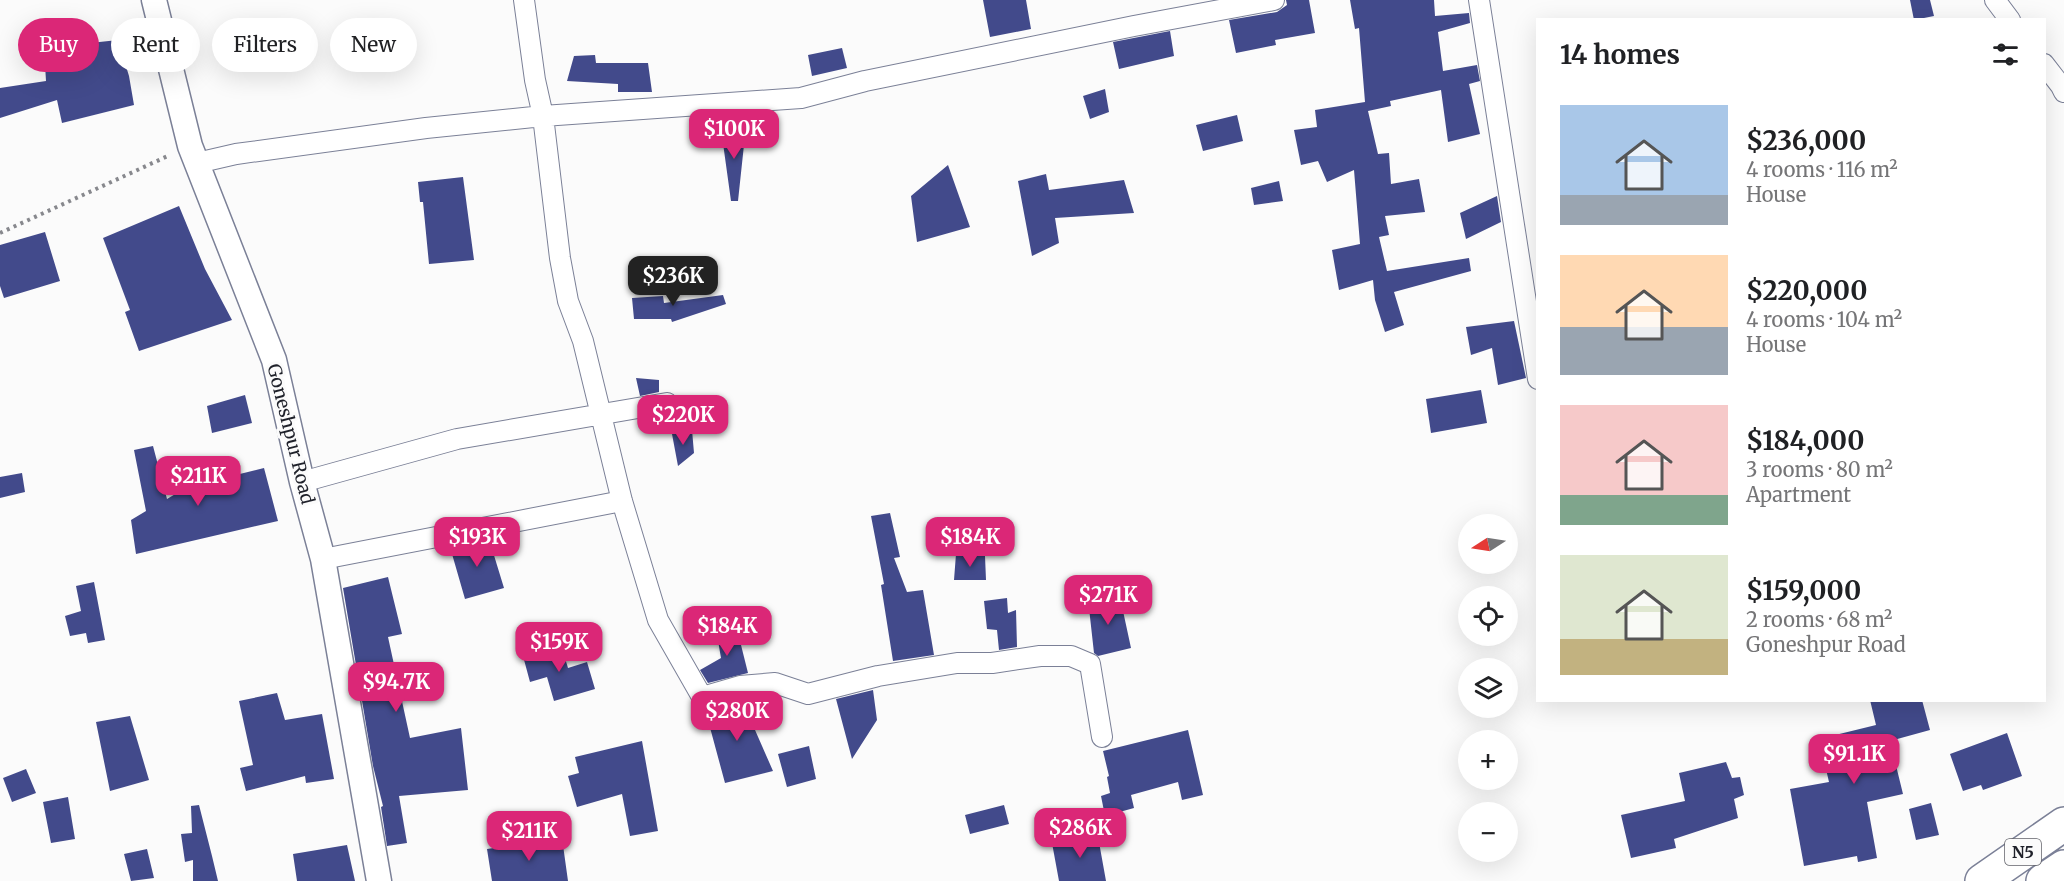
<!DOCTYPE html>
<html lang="en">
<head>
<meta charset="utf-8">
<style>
  body { margin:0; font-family:Merriweather,serif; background:#f2f2f2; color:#202124; height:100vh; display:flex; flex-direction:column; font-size:22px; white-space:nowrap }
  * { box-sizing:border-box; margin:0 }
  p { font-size:20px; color:#757577 }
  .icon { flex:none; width:33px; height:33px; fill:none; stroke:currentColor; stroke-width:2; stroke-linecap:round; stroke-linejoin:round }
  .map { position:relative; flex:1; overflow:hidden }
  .panel { position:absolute; left:1536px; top:18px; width:510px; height:684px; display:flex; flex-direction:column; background:#fff; border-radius:0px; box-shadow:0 6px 24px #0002 }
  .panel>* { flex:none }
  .hud { position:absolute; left:18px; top:18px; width:570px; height:54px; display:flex; gap:12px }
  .needle { width:39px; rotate:258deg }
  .fabs { position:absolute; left:1458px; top:514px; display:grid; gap:12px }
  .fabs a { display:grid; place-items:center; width:60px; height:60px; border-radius:50%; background:#fff; box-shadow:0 6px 24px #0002; font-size:30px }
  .price { position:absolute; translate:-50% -51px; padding:0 14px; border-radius:12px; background:#db2777; color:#fff; font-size:20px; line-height:39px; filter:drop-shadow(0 2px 3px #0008) }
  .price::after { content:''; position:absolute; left:50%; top:36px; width:18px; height:14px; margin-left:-9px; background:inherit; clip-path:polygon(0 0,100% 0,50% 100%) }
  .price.active { background:#222; color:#fff }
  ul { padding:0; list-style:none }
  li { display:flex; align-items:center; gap:18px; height:150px; padding:0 24px }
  li span { display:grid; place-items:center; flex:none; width:168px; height:120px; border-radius:0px; color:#555 }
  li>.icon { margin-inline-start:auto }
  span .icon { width:72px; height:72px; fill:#fffc; stroke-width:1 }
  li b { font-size:26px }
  h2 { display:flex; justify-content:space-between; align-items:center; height:72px; padding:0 24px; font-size:26px }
  .tag { padding:0 21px; border-radius:27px; background:#fff; box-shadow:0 6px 24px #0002; font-size:21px; line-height:54px }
  .tag.active { background:#db2777; color:#fff }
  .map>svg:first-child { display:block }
  .building { fill:#424a8b }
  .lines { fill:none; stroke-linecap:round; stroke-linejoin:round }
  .minor-casing { stroke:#7b8097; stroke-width:22 }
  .tertiary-casing { stroke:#7b8097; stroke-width:27 }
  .trunk-casing { stroke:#7b8097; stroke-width:36 }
  .path { stroke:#87888d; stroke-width:4; stroke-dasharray:3 4.5; stroke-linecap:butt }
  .minor { stroke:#fff; stroke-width:20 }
  .tertiary { stroke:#fff; stroke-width:24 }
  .trunk { stroke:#fff; stroke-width:33 }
  .labels { text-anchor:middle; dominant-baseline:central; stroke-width:6; stroke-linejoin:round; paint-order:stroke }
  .shield { fill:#fbfbfb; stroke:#616269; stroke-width:1.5 }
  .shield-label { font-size:16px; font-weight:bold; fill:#1f212a }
  .street-label { font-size:18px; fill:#1f212a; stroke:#fbfbfb }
</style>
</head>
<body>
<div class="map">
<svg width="2064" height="881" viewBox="0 0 2064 881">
  <rect width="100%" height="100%" fill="#fbfbfb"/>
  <path class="building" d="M 983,0 L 1026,0 L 1031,29 L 990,37 Z
    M 1286,0 L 1309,0 L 1315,33 L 1275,40 L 1276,45 L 1236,53 L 1229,20 L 1277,12 L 1287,5 Z
    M 1350,0 L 1434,0 L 1435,16 L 1469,13 L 1470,23 L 1438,32 L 1443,71 L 1477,65 L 1480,81 L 1469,84 L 1480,134 L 1448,142 L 1441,90 L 1390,101 L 1391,106 L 1368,111 L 1378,154 L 1389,153 L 1391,184 L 1419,179 L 1425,212 L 1385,216 L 1389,235 L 1379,237 L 1387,271 L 1469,258 L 1471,271 L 1394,292 L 1404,325 L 1385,332 L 1375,300 L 1373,280 L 1339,290 L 1332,250 L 1360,244 L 1354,170 L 1327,182 L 1318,161 L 1301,165 L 1294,130 L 1317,127 L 1315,110 L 1365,102 L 1359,28 L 1355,29 Z
    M 1910,0 L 1930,0 L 1934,16 L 1914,20 Z
    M 1170,31 L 1174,56 L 1119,69 L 1113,42 Z
    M 118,40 L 129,76 L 134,105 L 62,123 L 57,100 L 0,118 L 0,88 L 46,81 L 44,48 Z
    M 842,48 L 847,68 L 812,76 L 808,55 Z
    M 595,55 L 596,63 L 648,63 L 652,92 L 618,92 L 618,84 L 567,81 L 574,56 Z
    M 1105,89 L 1109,112 L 1090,119 L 1083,96 Z
    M 1237,115 L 1243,141 L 1203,151 L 1196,125 Z
    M 746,126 L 738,201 L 731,201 L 722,136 Z
    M 948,165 L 970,227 L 917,242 L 911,196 Z
    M 1046,174 L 1049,190 L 1124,180 L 1134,213 L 1055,218 L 1059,243 L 1032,256 L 1018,181 Z
    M 463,177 L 474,260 L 429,264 L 423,202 L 420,202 L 418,182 Z
    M 1279,181 L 1283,201 L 1254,205 L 1251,188 Z
    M 1497,196 L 1501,222 L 1466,239 L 1460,213 Z
    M 179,206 L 205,269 L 232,320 L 139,351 L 125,312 L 130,310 L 103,238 Z
    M 45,232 L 60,281 L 4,298 L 0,286 L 0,245 Z
    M 723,295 L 726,304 L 672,322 L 671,319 L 634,319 L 632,298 L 663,296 L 664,303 Z
    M 1514,321 L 1526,378 L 1498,385 L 1492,348 L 1471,355 L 1466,327 Z
    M 636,378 L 659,380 L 659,392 L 640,396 Z
    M 1481,390 L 1487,423 L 1431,433 L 1426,399 Z
    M 245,395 L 252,423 L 212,433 L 207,406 Z
    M 692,430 L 694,453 L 678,466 L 672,434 Z
    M 153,446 L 167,499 L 187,487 L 264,468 L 278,521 L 136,554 L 131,520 L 146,511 L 134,450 Z
    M 22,473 L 25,492 L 0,498 L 0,477 Z
    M 890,513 L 900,557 L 894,558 L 907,592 L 923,590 L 934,655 L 893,661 L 881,585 L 884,584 L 871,516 Z
    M 489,539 L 504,588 L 465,599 L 450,547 Z
    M 956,554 L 985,556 L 986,580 L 954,580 Z
    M 388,577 L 402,634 L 388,637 L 410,738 L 461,728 L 468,790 L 399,796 L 407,843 L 387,846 L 381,807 L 383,806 L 373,766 L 343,588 Z
    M 94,582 L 105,640 L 88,643 L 86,633 L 70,636 L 65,616 L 81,611 L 76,586 Z
    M 1120,597 L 1131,648 L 1098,656 L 1094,653 L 1088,599 Z
    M 1007,598 L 1008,613 L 1016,610 L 1017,647 L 999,650 L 997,630 L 987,629 L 984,601 Z
    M 736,625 L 748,673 L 708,683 L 700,670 L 721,658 L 716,629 Z
    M 561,645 L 568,668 L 587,662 L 595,689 L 554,701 L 547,677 L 530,682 L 523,656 Z
    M 873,690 L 877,720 L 852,759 L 836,699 Z
    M 277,693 L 285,720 L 322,714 L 334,779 L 306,783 L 305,776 L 246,791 L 240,768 L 253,765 L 239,701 Z
    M 741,698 L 773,771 L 725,783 L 705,709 Z
    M 1870,700 L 1922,700 L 1930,730 L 1890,741 L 1903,794 L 1867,802 L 1877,858 L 1858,862 L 1857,856 L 1804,866 L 1790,789 L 1829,782 L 1819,739 L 1876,725 Z
    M 130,716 L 149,780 L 110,791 L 96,722 Z
    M 1188,730 L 1203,795 L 1182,800 L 1178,782 L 1131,795 L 1134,808 L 1105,816 L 1101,796 L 1110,793 L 1107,777 L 1109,776 L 1103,751 Z
    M 2007,733 L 2022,776 L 1983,790 L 1981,785 L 1963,791 L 1950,754 Z
    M 642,741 L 658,831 L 630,836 L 622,794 L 577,807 L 568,776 L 579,773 L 575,757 Z
    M 809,746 L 816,779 L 787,787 L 778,754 Z
    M 1726,762 L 1732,778 L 1740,777 L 1744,795 L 1734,799 L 1738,818 L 1674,839 L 1676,848 L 1631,858 L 1621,815 L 1685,801 L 1679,773 Z
    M 26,769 L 36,793 L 12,802 L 3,778 Z
    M 68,797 L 75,839 L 51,843 L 43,802 Z
    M 1931,803 L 1939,835 L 1916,840 L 1909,809 Z
    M 199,805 L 212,856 L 218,881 L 193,881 L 193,860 L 185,862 L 181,834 L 192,833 L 191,806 Z
    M 1004,805 L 1009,824 L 970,834 L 965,815 Z
    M 1097,831 L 1106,881 L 1059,881 L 1052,843 Z
    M 562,838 L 568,881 L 492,881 L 487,849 Z
    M 347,845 L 355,881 L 297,881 L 293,854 Z
    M 147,849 L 154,878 L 131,881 L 124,854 Z"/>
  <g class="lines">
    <g class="minor-casing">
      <path id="minor" d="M 524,0 L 535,80 L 543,116 L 560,258 L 568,301 L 583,341 L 622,501 L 658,620 L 702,697 L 740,686 L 775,683 L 808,694 L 878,676 L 957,663 L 992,663 L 1040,656 L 1071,656 L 1090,664 L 1102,737
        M 1479,0 L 1538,379
        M 1995,0 L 2010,20
        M 2044,64 L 2061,86 L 2064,92
        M 197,163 L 236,154 L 426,128 L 543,116 L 801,98 L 865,81 L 1134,26 L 1274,0
        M 302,482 L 457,439 L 667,403
        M 323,559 L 622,501"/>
    </g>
    <g class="tertiary-casing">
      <path id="tertiary" d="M 154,0 L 190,146 L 274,360 L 302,482 L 323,559 L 379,881"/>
    </g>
    <g class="trunk-casing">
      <path id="trunk" d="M 1982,881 L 2064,824
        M 2043,881 L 2064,867"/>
    </g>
    <path class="path" d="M 0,233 L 170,155"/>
    <use href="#minor" class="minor"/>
    <use href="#tertiary" class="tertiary"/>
    <use href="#trunk" class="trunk"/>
  </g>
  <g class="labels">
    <rect class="shield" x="2005" y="839" width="36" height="26" rx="4.5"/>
    <g class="shield-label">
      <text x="2023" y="852">N5</text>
    </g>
    <g class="street-label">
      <text transform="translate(291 434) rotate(76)">Goneshpur Road</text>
    </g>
  </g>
</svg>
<div class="fabs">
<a><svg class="needle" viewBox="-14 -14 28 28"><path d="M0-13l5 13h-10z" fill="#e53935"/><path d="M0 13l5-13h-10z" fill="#757577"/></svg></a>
<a><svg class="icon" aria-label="locate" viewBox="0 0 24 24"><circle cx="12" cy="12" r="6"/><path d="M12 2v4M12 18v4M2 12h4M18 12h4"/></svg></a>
<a><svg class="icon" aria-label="layers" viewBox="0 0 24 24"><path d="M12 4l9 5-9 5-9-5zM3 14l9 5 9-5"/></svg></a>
<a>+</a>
<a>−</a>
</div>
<b class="price" style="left:734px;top:160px">$100K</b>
<b class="price active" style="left:673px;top:307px">$236K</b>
<b class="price" style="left:683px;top:446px">$220K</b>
<b class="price" style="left:198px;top:507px">$211K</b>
<b class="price" style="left:477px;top:568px">$193K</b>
<b class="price" style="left:970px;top:568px">$184K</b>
<b class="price" style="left:1108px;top:626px">$271K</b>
<b class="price" style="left:727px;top:657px">$184K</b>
<b class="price" style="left:559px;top:673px">$159K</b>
<b class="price" style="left:396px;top:713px">$94.7K</b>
<b class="price" style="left:737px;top:742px">$280K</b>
<b class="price" style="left:1854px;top:785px">$91.1K</b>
<b class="price" style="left:1080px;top:859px">$286K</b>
<b class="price" style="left:529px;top:862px">$211K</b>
<div class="hud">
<a class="tag active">Buy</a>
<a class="tag">Rent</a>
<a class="tag">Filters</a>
<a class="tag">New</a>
</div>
<section class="panel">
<h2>14 homes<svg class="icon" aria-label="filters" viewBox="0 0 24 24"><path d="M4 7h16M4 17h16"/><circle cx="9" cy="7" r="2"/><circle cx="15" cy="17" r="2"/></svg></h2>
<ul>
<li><span style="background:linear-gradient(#a9c7e8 75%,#9aa5b1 0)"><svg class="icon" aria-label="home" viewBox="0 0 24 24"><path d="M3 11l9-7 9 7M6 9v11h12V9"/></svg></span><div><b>$236,000</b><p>4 rooms · 116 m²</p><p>House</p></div></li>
<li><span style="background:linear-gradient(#ffd9b3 60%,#9aa5b1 0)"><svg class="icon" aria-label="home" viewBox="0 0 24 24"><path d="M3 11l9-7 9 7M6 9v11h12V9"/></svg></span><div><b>$220,000</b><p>4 rooms · 104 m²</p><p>House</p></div></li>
<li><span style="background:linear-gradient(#f6c9c9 75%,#7fa58c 0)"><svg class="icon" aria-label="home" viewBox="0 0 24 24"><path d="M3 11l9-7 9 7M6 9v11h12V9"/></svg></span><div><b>$184,000</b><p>3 rooms · 80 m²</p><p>Apartment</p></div></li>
<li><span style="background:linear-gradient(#dfe7d0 70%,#c2b280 0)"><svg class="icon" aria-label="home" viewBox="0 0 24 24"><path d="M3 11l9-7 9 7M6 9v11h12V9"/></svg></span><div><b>$159,000</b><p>2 rooms · 68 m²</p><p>Goneshpur Road</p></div></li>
</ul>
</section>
</div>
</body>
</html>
